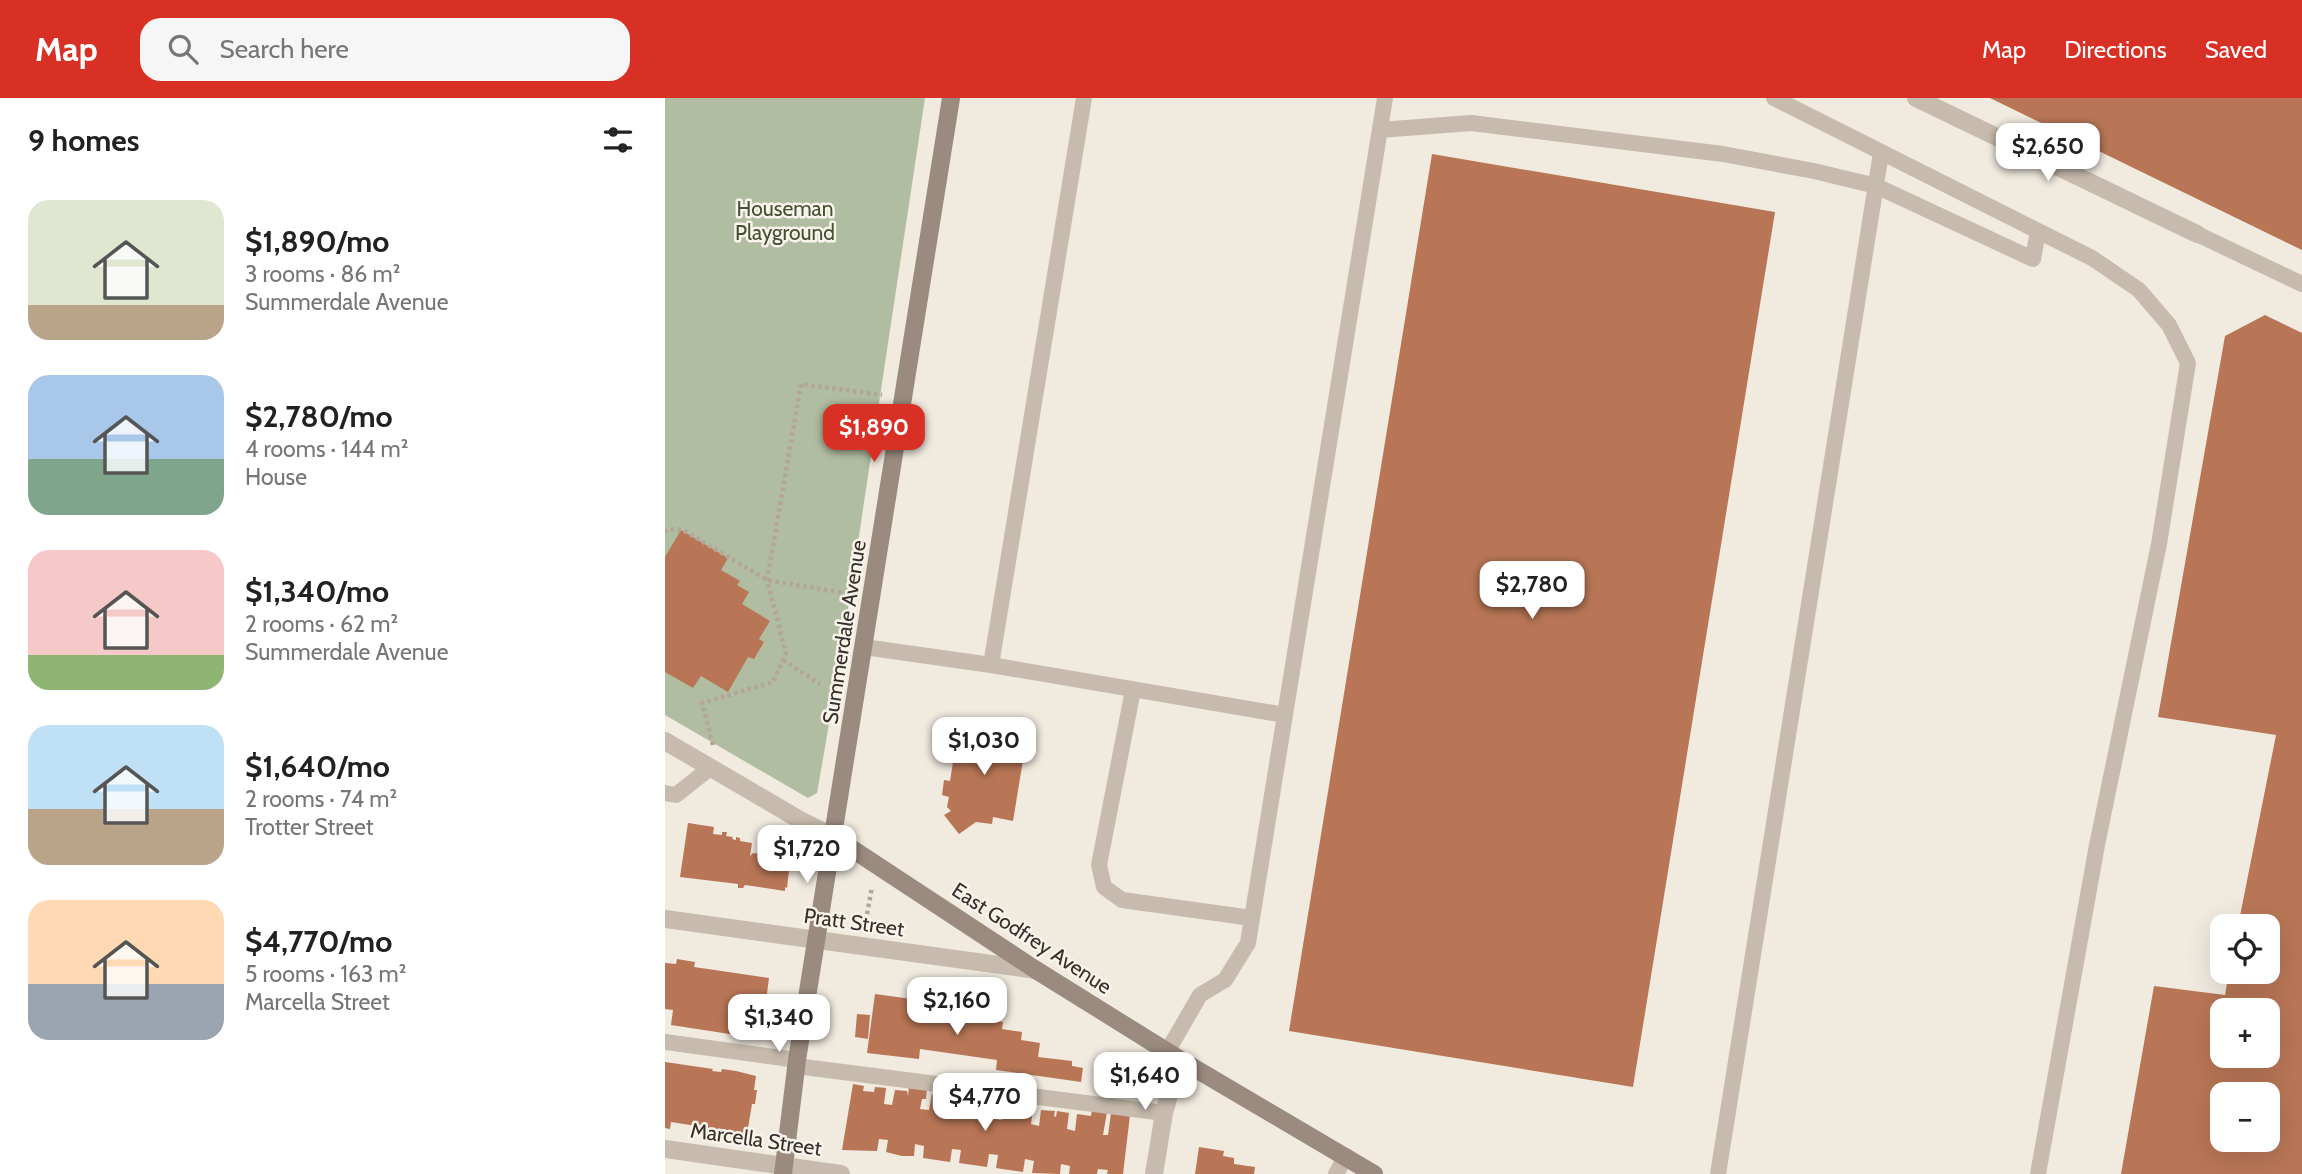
<!DOCTYPE html>
<html lang="en">
<head>
<meta charset="utf-8">
<style>
  body { margin:0; font-family:Cabin,sans-serif; background:#f6f6f6; color:#222; height:100vh; display:flex; flex-direction:column; font-size:26px; white-space:nowrap }
  * { box-sizing:border-box; margin:0 }
  p { font-size:23px; color:#767676 }
  .icon { flex:none; width:38px; height:38px; fill:none; stroke:currentColor; stroke-width:2; stroke-linecap:round; stroke-linejoin:round }
  .map { position:relative; flex:1; overflow:hidden }
  .details { display:flex; flex-direction:column; background:#fff; width:665px }
  .details>* { flex:none }
  .fabs { position:absolute; left:1545px; top:816px; display:grid; gap:14px }
  .fabs a { display:grid; place-items:center; width:70px; height:70px; border-radius:14px; background:#fff; box-shadow:0 7px 28px #0002; font-size:35px }
  .price { position:absolute; translate:-50% -60px; padding:0 16px; border-radius:14px; background:#fff; color:#222; font-size:23px; line-height:46px; filter:drop-shadow(0 2px 4px #0008) }
  .price::after { content:''; position:absolute; left:50%; top:42px; width:21px; height:16px; margin-left:-10px; background:inherit; clip-path:polygon(0 0,100% 0,50% 100%) }
  .price.current { background:#d93025; color:#fff }
  ul { padding:0; list-style:none }
  li { display:flex; align-items:center; gap:21px; height:175px; padding:0 28px }
  li span { display:grid; place-items:center; flex:none; width:196px; height:140px; border-radius:21px; color:#555 }
  li>.icon { margin-inline-start:auto }
  span .icon { width:84px; height:84px; fill:#fffc; stroke-width:1 }
  li b { font-size:30px }
  h2 { display:flex; justify-content:space-between; align-items:center; height:84px; padding:0 28px; font-size:30px }
  header { display:flex; align-items:center; gap:42px; box-sizing:border-box; height:98px; padding:0 35px; background:#d93025; color:#fff }
  header strong { font-size:33px }
  nav { display:flex; gap:38px; margin-inline-start:auto; font-size:24px }
  .search { width:490px; height:63px; background:#f6f6f6; display:flex; align-items:center; gap:18px; box-sizing:border-box; padding:0 24px; border-radius:21px; color:#767676; font-size:26px }
  main { display:flex; flex:1; min-height:0 }
  .map>svg:first-child { display:block }
  .green { fill:#b1bda1 }
  .building { fill:#b87656; fill-rule:evenodd }
  .lines { fill:none; stroke-linecap:round; stroke-linejoin:round }
  .path { stroke:#b3a597; stroke-width:4.5; stroke-dasharray:3.5 3.5; stroke-linecap:butt }
  .lane { stroke:#c7bbad; stroke-width:16 }
  .street { stroke:#c7bbad; stroke-width:18 }
  .secondary { stroke:#9a8b7e; stroke-width:18 }
  .labels { text-anchor:middle; dominant-baseline:central; stroke-width:5; stroke-linejoin:round; paint-order:stroke }
  .park-label { font-size:21px; fill:#435131; stroke:#f8f3eb }
  .street-label { font-size:21px; fill:#362f2a; stroke:#f8f3eb }
</style>
</head>
<body>
<header>
<strong>Map</strong>
<div class="search"><svg class="icon" aria-label="search" viewBox="0 0 24 24"><circle cx="10" cy="10" r="6"/><path d="M15 15l6 6"/></svg>Search here</div>
<nav><a>Map</a><a>Directions</a><a>Saved</a></nav>
</header>
<main>
<section class="details">
<h2>9 homes<svg class="icon" aria-label="filters" viewBox="0 0 24 24"><path d="M4 7h16M4 17h16"/><circle cx="9" cy="7" r="2"/><circle cx="15" cy="17" r="2"/></svg></h2>
<ul>
<li><span style="background:linear-gradient(#dfe7d0 75%,#b9a48a 0)"><svg class="icon" aria-label="home" viewBox="0 0 24 24"><path d="M3 11l9-7 9 7M6 9v11h12V9"/></svg></span><div><b>$1,890/mo</b><p>3 rooms · 86 m²</p><p>Summerdale Avenue</p></div></li>
<li><span style="background:linear-gradient(#a9c7e8 60%,#7fa58c 0)"><svg class="icon" aria-label="home" viewBox="0 0 24 24"><path d="M3 11l9-7 9 7M6 9v11h12V9"/></svg></span><div><b>$2,780/mo</b><p>4 rooms · 144 m²</p><p>House</p></div></li>
<li><span style="background:linear-gradient(#f6c9c9 75%,#8fb573 0)"><svg class="icon" aria-label="home" viewBox="0 0 24 24"><path d="M3 11l9-7 9 7M6 9v11h12V9"/></svg></span><div><b>$1,340/mo</b><p>2 rooms · 62 m²</p><p>Summerdale Avenue</p></div></li>
<li><span style="background:linear-gradient(#bfe0f5 60%,#b9a48a 0)"><svg class="icon" aria-label="home" viewBox="0 0 24 24"><path d="M3 11l9-7 9 7M6 9v11h12V9"/></svg></span><div><b>$1,640/mo</b><p>2 rooms · 74 m²</p><p>Trotter Street</p></div></li>
<li><span style="background:linear-gradient(#ffd9b3 60%,#9aa5b1 0)"><svg class="icon" aria-label="home" viewBox="0 0 24 24"><path d="M3 11l9-7 9 7M6 9v11h12V9"/></svg></span><div><b>$4,770/mo</b><p>5 rooms · 163 m²</p><p>Marcella Street</p></div></li>
</ul>
</section>
<div class="map">
<svg width="1637" height="1076" viewBox="0 0 1637 1076">
  <rect width="100%" height="100%" fill="#f0eadf"/>
  <path class="green" d="M 0,0 L 260,0 L 176,557 L 152,695 L 143,700 L 0,617 Z"/>
  <path class="building" d="M 1325,0 L 1637,0 L 1637,152 Z
    M 767,56 L 1110,114 L 968,989 L 624,933 Z
    M 1600,217 L 1637,235 L 1637,1076 L 1456,1076 L 1489,888 L 1560,897 L 1564,873 L 1603,873 L 1603,828 L 1573,828 L 1611,637 L 1493,619 L 1560,238 ZM 1558,912 L 1603,912 L 1603,957 L 1558,957 ZM 1558,996 L 1603,996 L 1603,1041 L 1558,1041 Z
    M 16,432 L 63,460 L 56,472 L 75,483 L 72,487 L 84,494 L 77,506 L 105,523 L 94,541 L 99,544 L 89,561 L 83,559 L 63,594 L 36,578 L 28,590 L 0,574 L 0,459 Z
    M 294,627 L 362,638 L 348,723 L 328,719 L 327,726 L 311,724 L 294,736 L 279,717 L 286,713 L 282,709 L 284,699 L 277,697 L 279,682 L 285,683 Z
    M 23,725 L 49,729 L 48,736 L 57,737 L 57,734 L 62,734 L 61,738 L 68,739 L 67,741 L 71,742 L 71,739 L 75,740 L 75,743 L 87,745 L 85,758 L 88,755 L 123,760 L 125,763 L 122,790 L 120,789 L 120,793 L 80,787 L 78,790 L 73,790 L 73,786 L 15,779 Z
    M 12,861 L 30,864 L 29,869 L 104,880 L 100,911 L 104,911 L 102,925 L 98,925 L 95,938 L 76,935 L 78,922 L 73,921 L 71,937 L 6,927 L 8,912 L 0,911 L 0,865 L 11,866 Z
    M 210,896 L 320,911 L 320,914 L 325,914 L 324,922 L 338,924 L 337,931 L 357,934 L 356,942 L 375,945 L 373,959 L 407,963 L 407,968 L 418,970 L 416,984 L 331,972 L 332,962 L 255,951 L 254,961 L 202,955 Z
    M 192,916 L 205,917 L 203,941 L 190,939 Z
    M 0,964 L 48,971 L 47,973 L 56,974 L 57,971 L 71,973 L 91,978 L 89,992 L 92,992 L 90,1006 L 87,1006 L 82,1036 L 6,1024 L 5,1031 L 0,1030 Z
    M 188,986 L 199,988 L 198,993 L 209,994 L 210,989 L 221,990 L 219,1006 L 227,1007 L 230,992 L 242,993 L 243,998 L 244,988 L 262,991 L 261,1001 L 257,1001 L 255,1011 L 264,1012 L 267,996 L 279,998 L 278,1003 L 282,1003 L 282,999 L 294,1000 L 292,1016 L 301,1018 L 303,1002 L 315,1003 L 315,1008 L 317,1008 L 318,1003 L 331,1005 L 329,1021 L 337,1022 L 340,1006 L 352,1008 L 352,1014 L 355,1009 L 368,1010 L 366,1026 L 374,1028 L 376,1012 L 390,1013 L 389,1018 L 391,1019 L 392,1013 L 404,1015 L 402,1031 L 410,1033 L 412,1016 L 426,1018 L 427,1012 L 442,1014 L 438,1037 L 443,1037 L 446,1015 L 465,1017 L 458,1076 L 442,1076 L 443,1072 L 433,1071 L 432,1076 L 404,1076 L 405,1068 L 396,1066 L 395,1076 L 367,1075 L 369,1063 L 360,1061 L 358,1074 L 344,1072 L 331,1070 L 333,1057 L 324,1056 L 322,1069 L 294,1065 L 296,1052 L 287,1051 L 285,1064 L 258,1060 L 259,1048 L 250,1046 L 249,1058 L 237,1058 L 221,1054 L 223,1042 L 214,1041 L 212,1053 L 177,1052 Z
    M 534,1049 L 559,1053 L 558,1058 L 569,1060 L 569,1066 L 590,1069 L 589,1076 L 530,1076 Z"/>
  <g class="lines">
    <path class="path" d="M 0,434 L 2,431 L 18,432 L 102,482 L 185,496
      M 118,562 L 155,586
      M 48,647 L 37,605 L 108,584 L 121,555 L 102,482 L 136,286 L 217,297
      M 202,816 L 207,789"/>
    <path class="lane" d="M 715,32 L 806,25 L 1058,56 L 1149,73 L 1211,88 L 1368,161 L 1373,133 L 1109,0
      M 1373,133 L 1427,160 L 1474,192 L 1504,227 L 1523,265 L 1494,446 L 1432,747 L 1373,1076
      M 1532,136 L 1637,186
      M 199,549 L 326,567 L 419,0
      M 326,567 L 620,617
      M 468,592 L 434,767 L 439,789 L 457,802 L 587,820
      M 0,695 L 11,697 L 45,670
      M 0,944 L 132,962
      M 502,954 L 535,897 L 560,882 L 583,845 L 720,0
      M 131,968 L 499,1015
      M 671,1076 L 681,1058
      M 1053,1076 L 1216,55"/>
    <path class="street" d="M 1251,0 L 1532,136
      M 0,643 L 135,722 L 169,739
      M 0,821 L 371,872
      M 0,1051 L 176,1076
      M 489,1076 L 499,1015 L 514,961"/>
    <path class="secondary" d="M 169,739 L 371,872 L 514,961 L 709,1076
      M 118,1076 L 132,962 L 286,0"/>
  </g>
  <g class="labels">
    <g class="park-label">
      <text x="120" y="110">Houseman<tspan x="120" dy="24">Playground</tspan></text>
    </g>
    <g class="street-label">
      <text transform="translate(179 534) rotate(-81)">Summerdale Avenue</text>
      <text transform="translate(189 824) rotate(8)">Pratt Street</text>
      <text transform="translate(367 840) rotate(33)">East Godfrey Avenue</text>
      <text transform="translate(91 1041) rotate(8)">Marcella Street</text>
    </g>
  </g>
</svg>
<div class="fabs">
<a><svg class="icon" aria-label="locate" viewBox="0 0 24 24"><circle cx="12" cy="12" r="6"/><path d="M12 2v4M12 18v4M2 12h4M18 12h4"/></svg></a>
<a>+</a>
<a>−</a>
</div>
<b class="price" style="left:1383px;top:85px">$2,650</b>
<b class="price current" style="left:209px;top:366px">$1,890</b>
<b class="price" style="left:867px;top:523px">$2,780</b>
<b class="price" style="left:319px;top:679px">$1,030</b>
<b class="price" style="left:142px;top:787px">$1,720</b>
<b class="price" style="left:292px;top:939px">$2,160</b>
<b class="price" style="left:114px;top:956px">$1,340</b>
<b class="price" style="left:480px;top:1014px">$1,640</b>
<b class="price" style="left:320px;top:1035px">$4,770</b>
</div>
</main>
</body>
</html>
